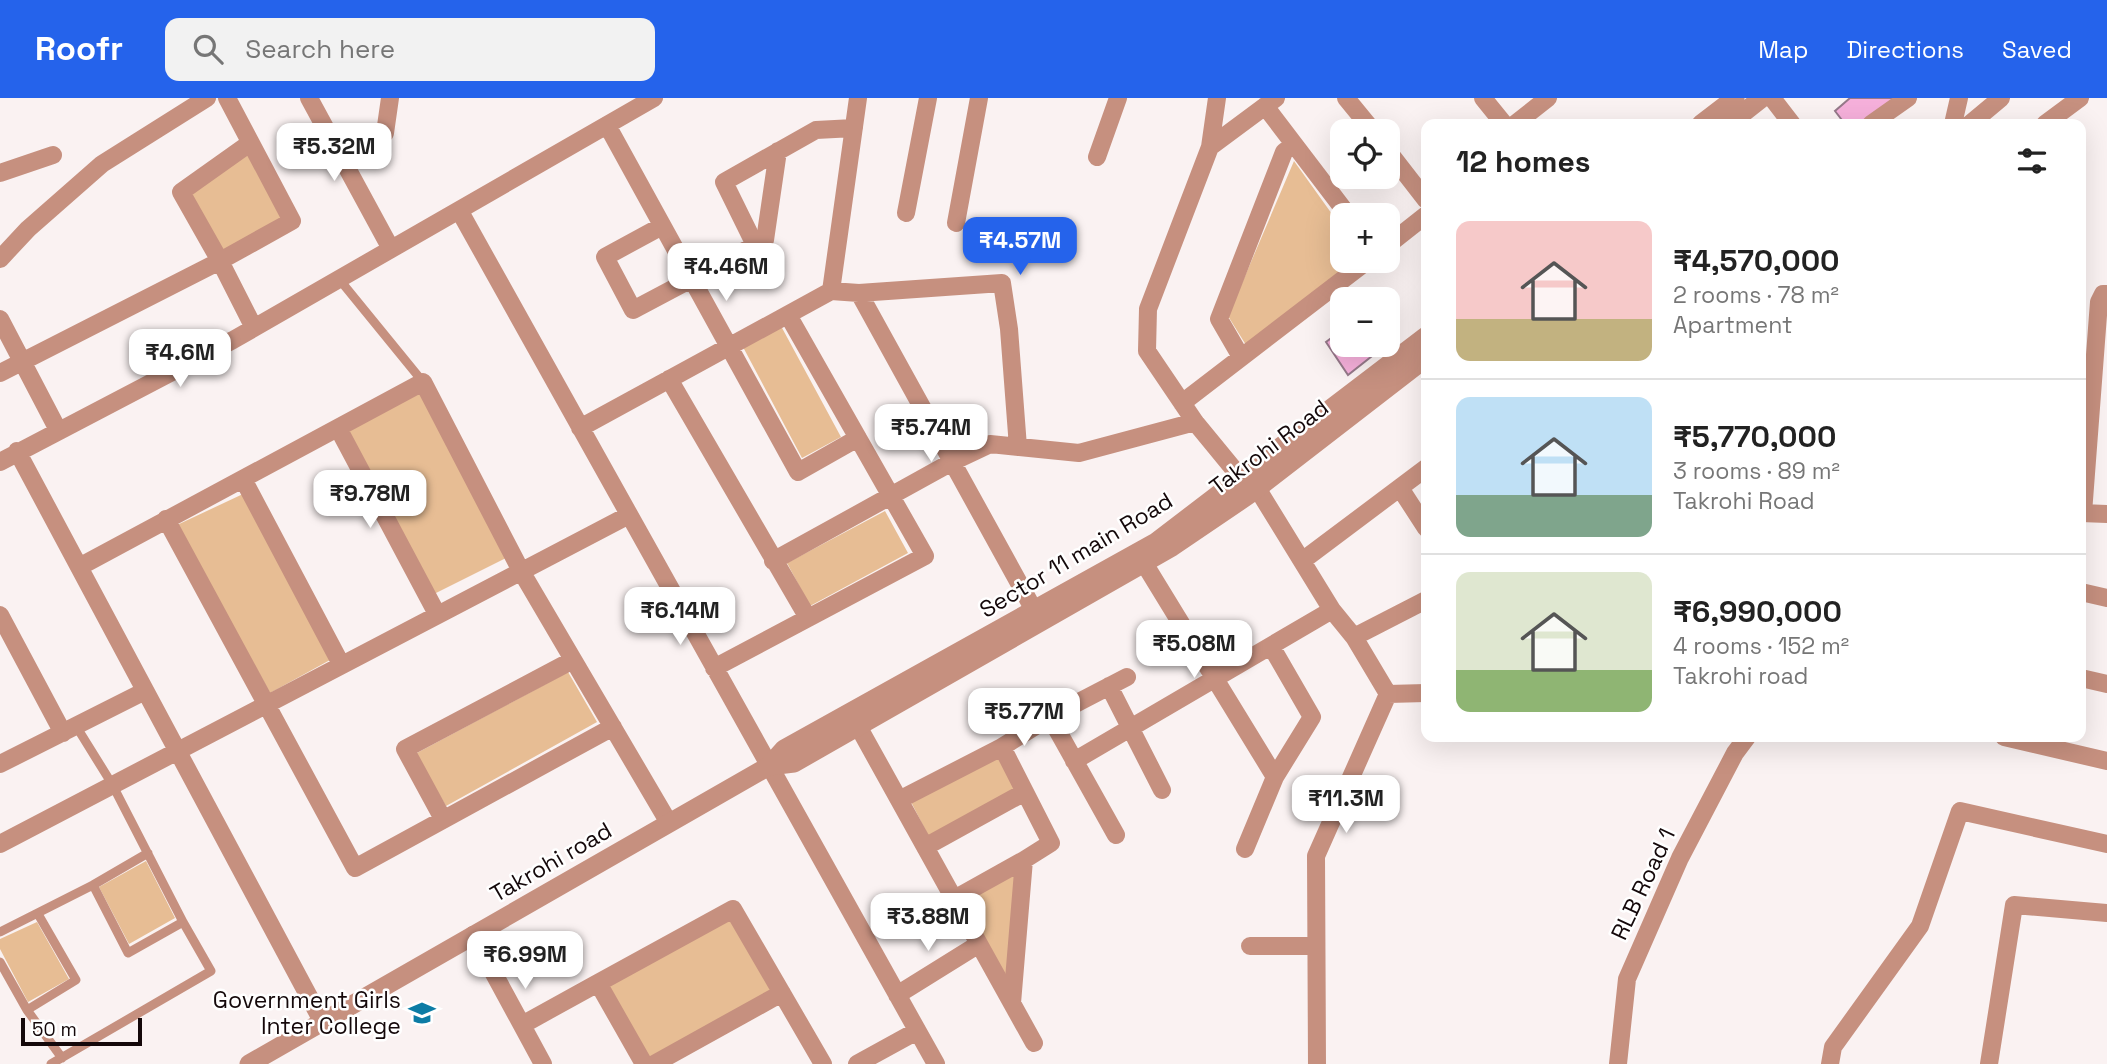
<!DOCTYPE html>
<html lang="en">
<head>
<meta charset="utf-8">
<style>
  body { margin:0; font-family:"Space Grotesk",sans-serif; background:#f2f2f2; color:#222; height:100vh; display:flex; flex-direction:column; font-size:26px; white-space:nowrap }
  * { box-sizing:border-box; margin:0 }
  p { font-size:23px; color:#767676 }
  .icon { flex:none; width:38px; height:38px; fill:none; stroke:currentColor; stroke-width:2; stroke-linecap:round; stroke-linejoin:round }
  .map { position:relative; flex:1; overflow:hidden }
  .side { position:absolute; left:1421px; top:21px; width:665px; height:623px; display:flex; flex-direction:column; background:#fff; border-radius:14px; box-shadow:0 7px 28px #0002 }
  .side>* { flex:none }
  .controls { position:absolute; left:1330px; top:21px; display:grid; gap:14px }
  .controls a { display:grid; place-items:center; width:70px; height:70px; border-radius:14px; background:#fff; box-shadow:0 7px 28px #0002; font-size:35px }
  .scale { position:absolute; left:21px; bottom:18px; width:121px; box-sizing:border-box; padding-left:7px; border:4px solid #14080a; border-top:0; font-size:19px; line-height:24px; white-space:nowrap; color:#14080a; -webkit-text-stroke:5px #fff; paint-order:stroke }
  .price { position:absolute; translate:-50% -60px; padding:0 16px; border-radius:14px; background:#fff; color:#222; font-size:23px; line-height:46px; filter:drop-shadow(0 2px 4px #0008) }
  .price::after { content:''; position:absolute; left:50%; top:42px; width:21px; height:16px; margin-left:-10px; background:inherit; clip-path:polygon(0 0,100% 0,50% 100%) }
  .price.on { background:#2563eb; color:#fff }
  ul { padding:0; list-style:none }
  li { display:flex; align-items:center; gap:21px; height:175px; padding:0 35px }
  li+li { border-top:2px solid #e0e0e0 }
  li span { display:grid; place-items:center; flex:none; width:196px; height:140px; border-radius:14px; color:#555 }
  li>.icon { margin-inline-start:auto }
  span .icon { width:84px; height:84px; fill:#fffc; stroke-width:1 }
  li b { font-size:30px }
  h2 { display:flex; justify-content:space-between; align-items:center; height:84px; padding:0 35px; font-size:30px }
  header { display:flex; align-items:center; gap:42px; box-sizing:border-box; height:98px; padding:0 35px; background:#2563eb; color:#fff }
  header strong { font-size:33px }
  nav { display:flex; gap:38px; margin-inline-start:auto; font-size:24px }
  .search { width:490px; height:63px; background:#f2f2f2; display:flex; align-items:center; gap:18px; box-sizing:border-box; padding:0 24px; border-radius:14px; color:#767676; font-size:26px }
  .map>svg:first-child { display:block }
  .green { fill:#e7bd94 }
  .building { fill:#f6b0db; stroke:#96798a; stroke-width:2 }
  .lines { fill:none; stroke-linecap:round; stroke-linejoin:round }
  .service { stroke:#c6907f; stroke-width:9 }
  .minor { stroke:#c6907f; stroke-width:18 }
  .tertiary { stroke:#c6907f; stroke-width:19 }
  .labels { text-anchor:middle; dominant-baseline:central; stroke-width:5; stroke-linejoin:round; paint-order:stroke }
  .street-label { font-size:23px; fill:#14080a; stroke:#fff }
  .poi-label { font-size:23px; fill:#14080a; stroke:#fff; text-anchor:end }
</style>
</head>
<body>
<header>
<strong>Roofr</strong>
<div class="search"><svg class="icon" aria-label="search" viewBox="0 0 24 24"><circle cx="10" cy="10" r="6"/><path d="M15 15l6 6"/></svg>Search here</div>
<nav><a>Map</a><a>Directions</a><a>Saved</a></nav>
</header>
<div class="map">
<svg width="2107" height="966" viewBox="0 0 2107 966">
  <rect width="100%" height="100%" fill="#faf2f2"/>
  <path class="green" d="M 249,49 L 286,118 L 222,153 L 186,95 Z
    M 1294,63 L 1342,130 L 1342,163 L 1357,163 L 1246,247 L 1228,218 Z
    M 781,228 L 841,339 L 802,360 L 743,249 Z
    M 421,289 L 508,459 L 428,499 L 338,334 Z
    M 243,396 L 330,562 L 270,595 L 177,427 Z
    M 885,413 L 908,455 L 810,508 L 787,465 Z
    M 568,574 L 597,624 L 446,708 L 415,656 Z
    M 1001,655 L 1018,689 L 929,739 L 910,702 Z
    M 146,763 L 175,820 L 129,846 L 99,789 Z
    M 1021,768 L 1010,886 L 962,801 Z
    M 732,820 L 772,891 L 649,963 L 608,889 Z
    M 37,824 L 69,881 L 28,904 L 0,851 L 0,841 Z"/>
  <path class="building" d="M 1850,0 L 1895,0 L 1860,26 L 1845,26 L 1835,13 Z
    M 1342,232 L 1342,247 L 1386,247 L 1348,277 L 1326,244 Z"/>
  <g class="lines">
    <path class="service" d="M 339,181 L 423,284
      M 76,628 L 112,686 L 183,824 L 128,855 L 93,787 L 148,755
      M 0,834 L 93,787
      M 0,864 L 27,912 L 76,882 L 38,816
      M 27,912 L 62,960
      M 51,966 L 211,873 L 183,824"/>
    <path class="minor" d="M 227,0 L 292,123 L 220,163 L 254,230
      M 309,0 L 391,151
      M 1346,0 L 1373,33
      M 1483,0 L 1504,26
      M 1772,0 L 1792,26
      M 1265,8 L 1348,117
      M 1515,26 L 1548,0
      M 1871,26 L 1908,0
      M 1953,26 L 1959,0
      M 1970,26 L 2001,0
      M 2045,26 L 2080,0
      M 607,27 L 798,374 L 858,340
      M 1210,49 L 1276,0
      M 1388,53 L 1426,102
      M 341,58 L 385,35 L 390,0
      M 1097,59 L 1118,0
      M 0,75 L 53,57
      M 459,112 L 936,966
      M 906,115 L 928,0
      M 956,125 L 979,0
      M 662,128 L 605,159 L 633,212 L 765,142 L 778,53
      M 755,147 L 724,84 L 816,32 L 854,30
      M 1388,147 L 1426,117
      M 0,161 L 28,131 L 102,66 L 207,0
      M 831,193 L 859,195 L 1040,523
      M 859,195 L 1002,185 L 1009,231 L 1018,349
      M 0,221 L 58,332
      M 1241,259 L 1219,221 L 1284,54 L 1294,46
      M 0,275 L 220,163 L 181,94 L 250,45
      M 669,281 L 808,520
      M 1182,305 L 1367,163
      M 338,330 L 437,516
      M 580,330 L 831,193 L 858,0
      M 17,353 L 322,923
      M 0,364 L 233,242 L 654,0
      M 243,381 L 341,566
      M 1400,390 L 1426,430
      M 2081,415 L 2107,416
      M 2083,415 L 2099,204 L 2103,196 L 2107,196
      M 166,421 L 355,770 L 613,629
      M 773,463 L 952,364 L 990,346 L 1079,355 L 1195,324
      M 1302,463 L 1426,370
      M 1144,465 L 1275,679
      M 79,469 L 423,284 L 521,473 L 669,725
      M 2081,494 L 2107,500
      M 1332,512 L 1354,539 L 1426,502
      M 0,517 L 63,635
      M 714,570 L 925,458 L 788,217
      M 2081,580 L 2107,586
      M 1109,588 L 1162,692
      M 1388,596 L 1426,595
      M 1050,619 L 1127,579
      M 858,628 L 1034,945
      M 2004,639 L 2107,663
      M 1002,649 L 1050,619 L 1116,737
      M 1074,663 L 1332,512 L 1257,390 L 1241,380 L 1195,324 L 1147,253 L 1148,211 L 1210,49 L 1217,0
      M 0,666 L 145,593
      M 899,702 L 1002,649 L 1051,745 L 1024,762
      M 443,721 L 405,651 L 573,562
      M 0,746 L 629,417
      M 925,749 L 1025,694
      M 1245,751 L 1275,679 L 1312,619 L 1271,548
      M 954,801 L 1024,762 L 1012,905
      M 473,837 L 543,966
      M 1250,848 L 1316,848
      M 897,897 L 979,846
      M 522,927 L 598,885
      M 644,966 L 598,885 L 733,811 L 823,966
      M 654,966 L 782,895
      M 857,966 L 917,933
      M 1317,966 L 1316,758 L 1388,596 L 1354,539
      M 1618,966 L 1627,881 L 1680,760 L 1735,655 L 1747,639
      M 1830,966 L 1833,949 L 1920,828 L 1960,713 L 2107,746
      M 1989,966 L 2014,807 L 2107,815"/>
    <path class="tertiary" d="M 1701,26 L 1735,0
      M 1729,26 L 1762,0
      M 769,668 L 794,665 L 1172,449 L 1250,396 L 1426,260
      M 249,966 L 769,668 L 784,651 L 1156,444 L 1426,238"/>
  </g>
  <defs>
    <g id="school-bare" transform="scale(2.1)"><path d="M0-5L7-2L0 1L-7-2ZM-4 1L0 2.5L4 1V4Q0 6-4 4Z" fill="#0c7ca5" stroke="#fff" stroke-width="2.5" paint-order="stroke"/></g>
  </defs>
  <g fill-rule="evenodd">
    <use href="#school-bare" x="422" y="915"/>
  </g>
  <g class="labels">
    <g class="street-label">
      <text transform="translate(1269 349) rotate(-37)">Takrohi Road</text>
      <text transform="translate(1076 457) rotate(-31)">Sector 11 main Road</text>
      <text transform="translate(551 764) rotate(-30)">Takrohi road</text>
      <text transform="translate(1643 786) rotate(-65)">RLB Road 1</text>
    </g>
    <g class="poi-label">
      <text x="401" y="902">Government Girls<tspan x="401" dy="26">Inter College</tspan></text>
    </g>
  </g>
</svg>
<div class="controls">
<a><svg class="icon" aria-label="locate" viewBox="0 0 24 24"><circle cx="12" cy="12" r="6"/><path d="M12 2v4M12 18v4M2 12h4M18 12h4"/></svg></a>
<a>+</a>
<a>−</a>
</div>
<div class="scale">50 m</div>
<b class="price" style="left:334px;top:85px">₹5.32M</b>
<b class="price on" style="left:1020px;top:179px">₹4.57M</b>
<b class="price" style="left:726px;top:205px">₹4.46M</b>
<b class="price" style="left:180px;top:291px">₹4.6M</b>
<b class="price" style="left:931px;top:366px">₹5.74M</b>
<b class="price" style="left:370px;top:432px">₹9.78M</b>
<b class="price" style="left:680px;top:549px">₹6.14M</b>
<b class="price" style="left:1194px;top:582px">₹5.08M</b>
<b class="price" style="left:1024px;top:650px">₹5.77M</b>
<b class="price" style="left:1346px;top:737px">₹11.3M</b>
<b class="price" style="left:928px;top:855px">₹3.88M</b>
<b class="price" style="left:525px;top:893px">₹6.99M</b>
<section class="side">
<h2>12 homes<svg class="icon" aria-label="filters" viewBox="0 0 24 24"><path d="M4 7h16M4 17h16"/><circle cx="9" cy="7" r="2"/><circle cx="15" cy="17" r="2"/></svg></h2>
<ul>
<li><span style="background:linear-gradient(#f6c9c9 70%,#c2b280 0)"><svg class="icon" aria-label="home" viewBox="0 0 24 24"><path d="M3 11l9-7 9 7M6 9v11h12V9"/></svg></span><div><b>₹4,570,000</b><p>2 rooms · 78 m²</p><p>Apartment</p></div></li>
<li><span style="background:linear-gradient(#bfe0f5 70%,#7fa58c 0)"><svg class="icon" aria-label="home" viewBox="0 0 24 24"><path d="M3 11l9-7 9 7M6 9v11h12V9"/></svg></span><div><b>₹5,770,000</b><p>3 rooms · 89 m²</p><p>Takrohi Road</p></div></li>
<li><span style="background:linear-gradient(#dfe7d0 70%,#8fb573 0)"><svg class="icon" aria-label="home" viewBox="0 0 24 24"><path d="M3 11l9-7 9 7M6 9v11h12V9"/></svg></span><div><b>₹6,990,000</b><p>4 rooms · 152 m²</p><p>Takrohi road</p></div></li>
</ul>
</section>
</div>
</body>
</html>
